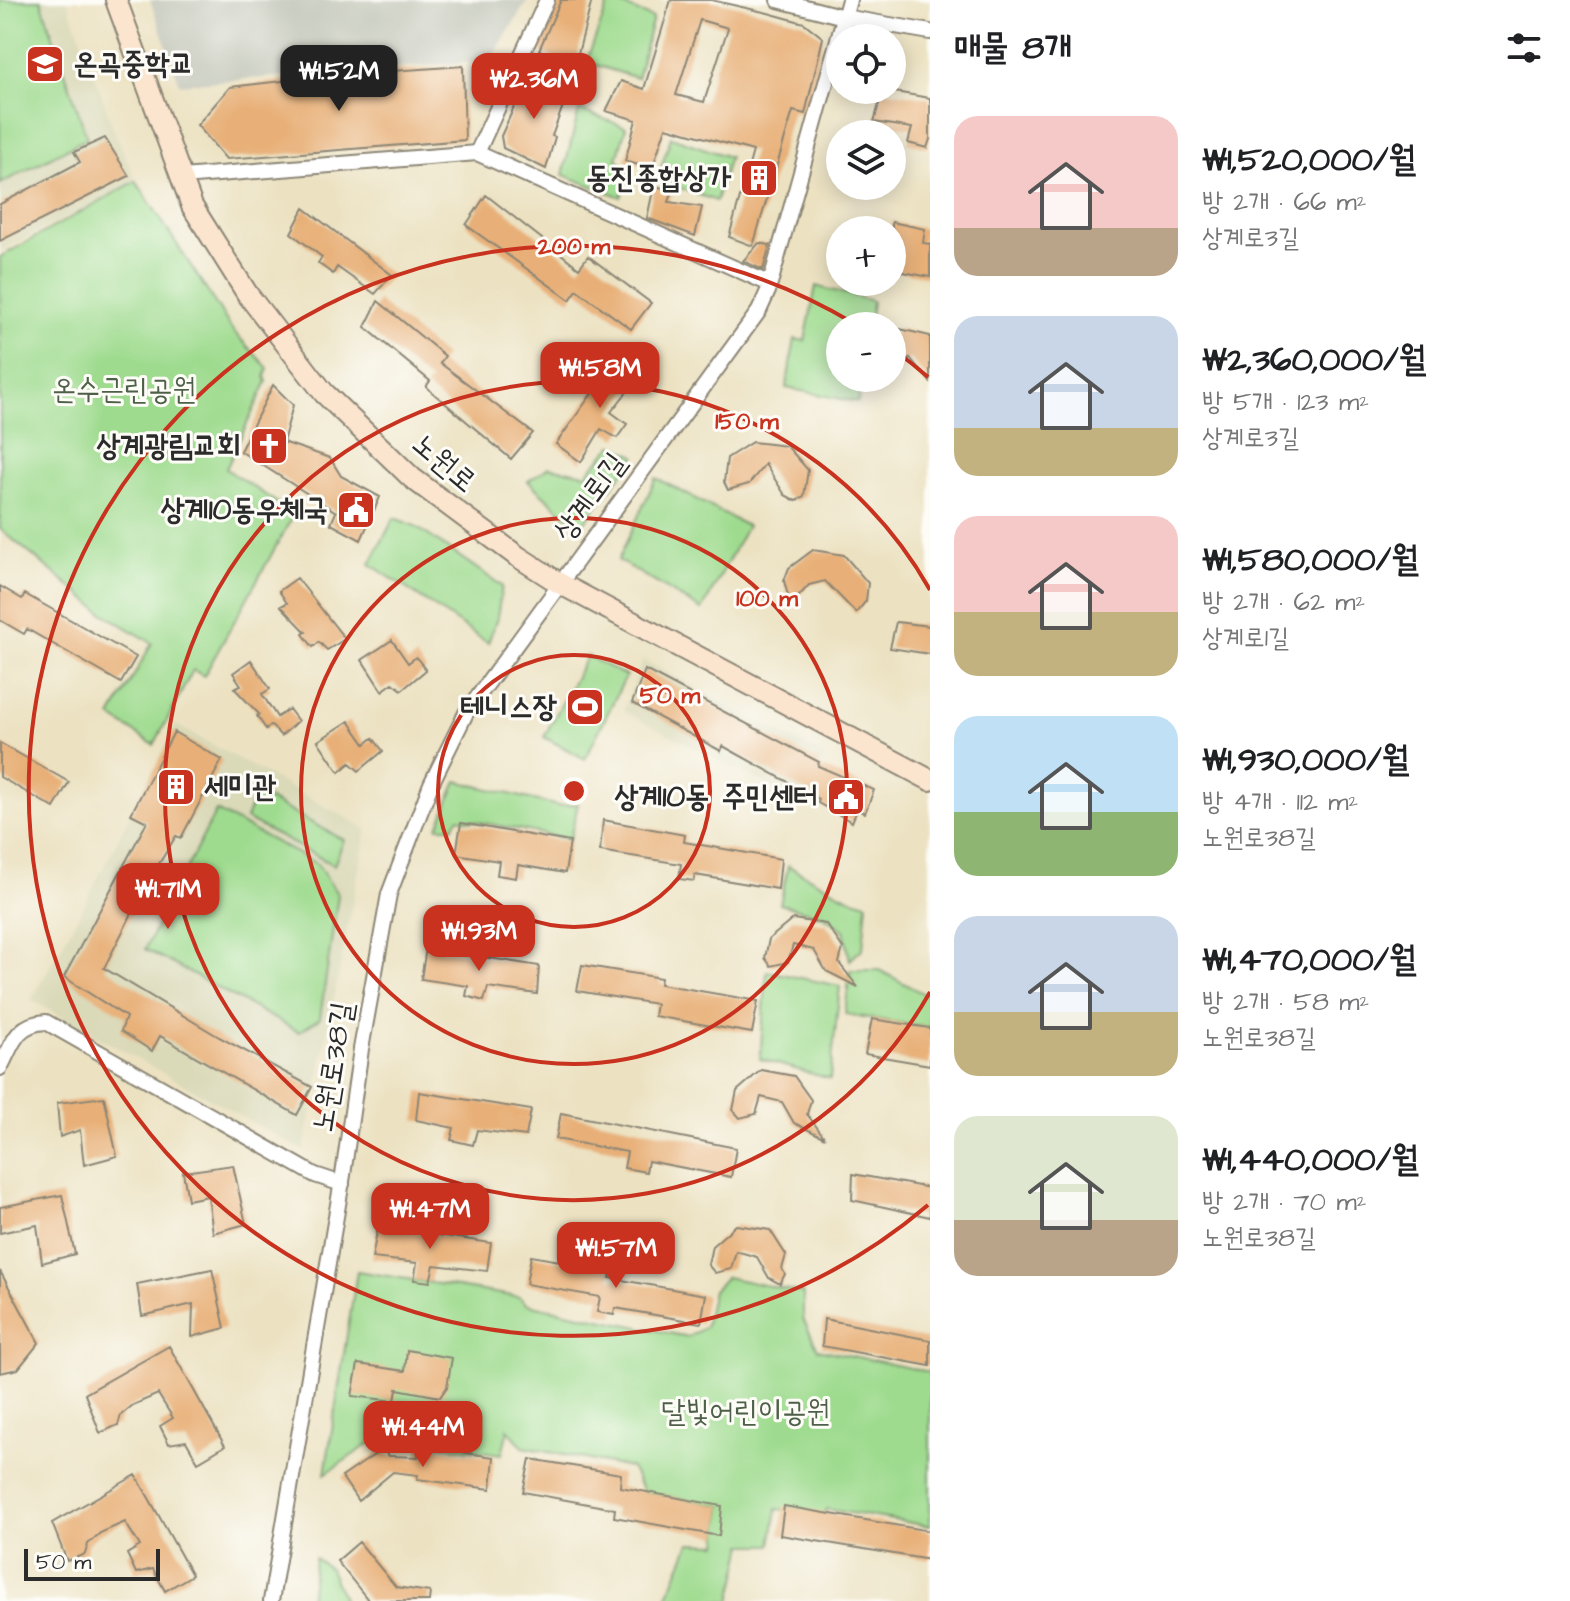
<!DOCTYPE html>
<html lang="ko">
<head>
<meta charset="utf-8">
<style>
  body { margin:0; font-family:"Architects Daughter","Poor Story",sans-serif; background:#f6f6f6; color:#202124; height:100vh; display:flex; flex-direction:column; font-size:30px; white-space:nowrap }
  * { box-sizing:border-box; margin:0 }
  p { font-size:26px; color:#757577 }
  .icon { flex:none; width:44px; height:44px; fill:none; stroke:currentColor; stroke-width:2; stroke-linecap:round; stroke-linejoin:round }
  .map { position:relative; flex:1; overflow:hidden }
  .panel { display:flex; flex-direction:column; background:#fff; width:640px }
  .panel>* { flex:none }
  .tools { position:absolute; left:826px; top:24px; display:grid; gap:16px }
  .tools a { display:grid; place-items:center; width:80px; height:80px; border-radius:50%; background:#fff; box-shadow:0 4px 20px #0003; font-size:40px }
  .scale { position:absolute; left:24px; bottom:20px; width:136px; box-sizing:border-box; padding-left:8px; border:4px solid #2b2b2b; border-top:0; font-size:22px; line-height:28px; white-space:nowrap; color:#2b2b2b; -webkit-text-stroke:6px #fdfcf7; paint-order:stroke }
  .price { position:absolute; translate:-50% -68px; padding:0 18px; border-radius:16px; background:#c8321e; color:#fff; font-size:26px; line-height:52px; filter:drop-shadow(0 2px 4px #0008) }
  .price::after { content:''; position:absolute; left:50%; top:48px; width:24px; height:18px; margin-left:-12px; background:inherit; clip-path:polygon(0 0,100% 0,50% 100%) }
  .price.current { background:#222; color:#fff }
  ul { padding:0; list-style:none }
  li { display:flex; align-items:center; gap:24px; height:200px; padding:0 24px }
  li span { display:grid; place-items:center; flex:none; width:224px; height:160px; border-radius:24px; color:#555 }
  li>.icon { margin-inline-start:auto }
  span .icon { width:96px; height:96px; fill:#fffc; stroke-width:1 }
  li b { font-size:34px }
  h2 { display:flex; justify-content:space-between; align-items:center; height:96px; padding:0 24px; font-size:34px }
  main { display:flex; flex:1; min-height:0 }
  .map>svg:first-child { display:block }
  .built { fill:#dad9b8 }
  .industrial { fill:#c3c6b9 }
  .green { fill:#9fdb8f; stroke:#65835d; stroke-width:2 }
  .building { fill:#e8b078; fill-rule:evenodd }
  .lines { fill:none; stroke-linecap:round; stroke-linejoin:round }
  .minor-casing { stroke:#8c8676; stroke-width:18 }
  .secondary-casing { stroke:#8c8676; stroke-width:24 }
  .minor { stroke:#fff; stroke-width:14 }
  .secondary { stroke:#fce5cf; stroke-width:20 }
  .ring { fill:none; stroke:#c8321e; stroke-width:4 }
  .labels { text-anchor:middle; dominant-baseline:central; stroke-width:6; stroke-linejoin:round; paint-order:stroke }
  .poi-label { font-size:30px; font-weight:bold; fill:#2b2b2b; stroke:#fdfcf7; text-anchor:end }
  .park-label { font-size:30px; fill:#4e6049; stroke:#fdfcf7 }
  .street-label { font-size:30px; fill:#2b2b2b; stroke:#fdfcf7 }
  .centre { fill:#c8321e; stroke:#fdfcf7; stroke-width:4 }
  .ring-label { font-size:24px; text-anchor:middle; font-weight:bold; fill:#c8321e; stroke:#fdfcf7; stroke-width:6; stroke-linejoin:round; paint-order:stroke }
</style>
</head>
<body>
<main>
<div class="map">
<svg width="930" height="1601" viewBox="0 0 930 1601">
  <rect width="100%" height="100%" fill="#fdfcf7"/>
  <filter id="ink" filterUnits="userSpaceOnUse"><feTurbulence type="fractalNoise" baseFrequency=".0125" numOctaves="2"/><feDisplacementMap in="SourceGraphic" scale="16" xChannelSelector="R" yChannelSelector="G"/><feConvolveMatrix kernelMatrix="1 2 1 2 8 2 1 2 1" color-interpolation-filters="sRGB"/></filter>
  <filter id="wash" filterUnits="userSpaceOnUse"><feTurbulence type="fractalNoise" baseFrequency=".006" numOctaves="4" result="noise"/><feDisplacementMap in="SourceGraphic" scale="32" xChannelSelector="R" yChannelSelector="G"/><feGaussianBlur stdDeviation="1.8" result="paint"/><feColorMatrix in="noise" values="0 0 0 0 0 0 0 0 0 0 0 0 0 0 0 0 0 1.4 0 .05"/><feComposite in="paint" operator="in"/></filter>
  <g filter="url(#wash)">
    <rect width="100%" height="100%" fill="#ece2c2"/>
    <path class="built" d="M 0,0 L 67,0 L 114,129 L 136,181 L 0,251 Z
      M 643,660 L 825,757 L 805,804 L 623,711 Z
      M 176,725 L 367,829 L 304,1151 L 31,1000 L 87,900 Z"/>
    <path class="industrial" d="M 150,0 L 528,0 L 490,61 L 180,84 Z"/>
    <path class="green" d="M 0,0 L 41,0 L 87,138 L 0,184 Z
      M 610,0 L 653,18 L 637,78 L 586,62 Z
      M 579,110 L 626,127 L 617,159 L 630,171 L 621,197 L 563,175 Z
      M 671,137 L 729,157 L 716,201 L 657,180 Z
      M 136,181 L 233,331 L 268,368 L 265,377 L 267,381 L 226,469 L 294,514 L 204,676 L 193,670 L 154,745 L 111,717 L 152,643 L 103,613 L 0,529 L 0,257 Z
      M 816,286 L 872,301 L 869,326 L 840,326 L 840,378 L 861,378 L 858,402 L 786,388 L 795,339 L 805,341 Z
      M 613,445 L 636,456 L 580,528 L 528,481 L 549,467 L 586,474 Z
      M 656,478 L 747,526 L 702,610 L 618,560 Z
      M 394,518 L 415,526 L 502,586 L 497,618 L 488,643 L 370,564 Z
      M 587,656 L 626,676 L 585,759 L 544,737 Z
      M 457,781 L 558,806 L 578,804 L 570,839 L 458,818 L 453,827 L 438,827 Z
      M 256,793 L 344,840 L 334,865 L 246,819 Z
      M 216,811 L 317,864 L 338,895 L 320,1018 L 299,1032 L 145,949 Z
      M 788,866 L 847,897 L 867,903 L 863,948 L 850,960 L 844,930 L 824,916 L 780,904 Z
      M 850,970 L 879,970 L 930,997 L 930,1028 L 845,1014 Z
      M 767,971 L 840,986 L 830,1079 L 760,1059 Z
      M 357,1271 L 519,1297 L 527,1304 L 688,1337 L 705,1327 L 713,1290 L 726,1277 L 803,1293 L 803,1319 L 818,1349 L 930,1372 L 930,1526 L 826,1509 L 824,1515 L 777,1509 L 771,1545 L 744,1545 L 731,1601 L 666,1601 L 690,1543 L 718,1544 L 722,1506 L 644,1492 L 631,1468 L 523,1447 L 508,1429 L 502,1454 L 378,1438 L 325,1474 Z
      M 315,1558 L 330,1569 L 344,1601 L 310,1601 Z"/>
    <g id="blocks">
      <path class="building" d="M 561,0 L 592,0 L 575,65 L 563,63 L 539,50 Z
        M 671,0 L 711,0 L 768,13 L 804,23 L 823,38 L 805,114 L 793,111 L 753,246 L 729,237 L 753,151 L 666,127 L 652,169 L 625,161 L 636,120 L 606,111 L 621,81 L 644,89 ZM 700,20 L 728,28 L 704,102 L 676,95 Z
        M 463,66 L 465,140 L 226,159 L 197,125 L 230,87 L 335,75 Z
        M 529,74 L 568,92 L 552,136 L 555,137 L 546,169 L 503,148 L 501,136 Z
        M 883,90 L 930,98 L 930,139 L 927,148 L 908,143 L 912,128 L 874,122 Z
        M 105,138 L 129,176 L 0,241 L 0,204 L 80,162 L 74,152 Z
        M 654,186 L 673,190 L 669,202 L 702,207 L 695,236 L 647,218 Z
        M 486,195 L 579,268 L 588,256 L 651,303 L 631,329 L 577,290 L 570,300 L 466,225 Z
        M 304,208 L 392,275 L 375,294 L 337,267 L 333,274 L 318,263 L 322,257 L 291,233 Z
        M 892,222 L 925,229 L 923,243 L 930,244 L 930,277 L 892,270 Z
        M 759,243 L 770,245 L 763,270 L 743,261 Z
        M 378,301 L 445,356 L 440,363 L 533,433 L 511,459 L 426,387 L 430,381 L 365,327 Z
        M 900,329 L 930,336 L 930,382 L 910,358 L 892,375 L 892,336 Z
        M 620,354 L 643,372 L 611,412 L 627,424 L 617,438 L 601,429 L 581,462 L 556,444 Z
        M 273,385 L 293,405 L 283,442 L 330,458 L 341,476 L 380,497 L 361,540 L 331,524 L 336,512 L 240,451 Z
        M 752,442 L 787,446 L 808,470 L 804,496 L 796,501 L 785,495 L 765,464 L 749,484 L 728,490 L 724,482 L 727,458 Z
        M 813,550 L 844,555 L 868,583 L 866,601 L 856,613 L 825,581 L 809,585 L 799,596 L 789,599 L 784,581 L 789,568 Z
        M 297,578 L 345,639 L 327,650 L 319,642 L 313,647 L 303,634 L 306,632 L 281,606 L 287,603 L 279,591 Z
        M 0,586 L 22,599 L 25,594 L 136,657 L 121,683 L 27,629 L 24,634 L 0,620 Z
        M 896,622 L 930,626 L 930,654 L 890,648 Z
        M 392,640 L 408,663 L 416,657 L 426,670 L 402,690 L 393,683 L 382,691 L 362,660 Z
        M 251,660 L 270,689 L 262,694 L 277,717 L 289,709 L 298,721 L 281,736 L 271,725 L 266,729 L 257,716 L 259,714 L 234,688 L 241,685 L 233,673 Z
        M 645,670 L 819,762 L 818,766 L 874,790 L 865,813 L 857,810 L 852,822 L 818,803 L 819,799 L 723,746 L 721,751 L 632,703 Z
        M 349,721 L 365,744 L 373,738 L 383,751 L 359,771 L 350,763 L 339,772 L 318,741 Z
        M 174,732 L 222,760 L 181,838 L 176,836 L 149,880 L 104,968 L 219,1037 L 312,1087 L 297,1115 L 160,1036 L 152,1051 L 121,1031 L 126,1017 L 64,977 L 147,822 L 131,814 Z
        M 0,743 L 69,782 L 54,808 L 0,777 Z
        M 603,820 L 685,835 L 684,842 L 781,859 L 778,889 L 695,875 L 694,881 L 679,879 L 681,864 L 600,851 Z
        M 461,823 L 570,842 L 565,873 L 518,865 L 516,878 L 497,875 L 499,861 L 456,854 Z
        M 793,919 L 826,924 L 843,948 L 839,963 L 858,987 L 826,971 L 814,950 L 793,945 L 788,962 L 771,966 L 765,958 L 769,939 Z
        M 426,948 L 539,966 L 537,994 L 488,987 L 484,1001 L 466,996 L 468,986 L 421,979 Z
        M 582,965 L 661,978 L 660,984 L 758,1001 L 752,1033 L 654,1016 L 656,1004 L 577,991 Z
        M 872,1019 L 930,1028 L 930,1065 L 865,1054 Z
        M 761,1070 L 794,1076 L 811,1100 L 807,1114 L 825,1138 L 794,1123 L 782,1102 L 761,1097 L 756,1114 L 740,1118 L 733,1110 L 737,1091 Z
        M 419,1092 L 531,1110 L 526,1136 L 477,1130 L 473,1145 L 451,1140 L 454,1128 L 416,1120 Z
        M 104,1097 L 117,1156 L 84,1165 L 80,1130 L 60,1137 L 57,1103 Z
        M 561,1113 L 736,1148 L 731,1177 L 648,1161 L 646,1172 L 624,1168 L 627,1152 L 556,1139 Z
        M 233,1165 L 246,1224 L 213,1233 L 208,1196 L 188,1200 L 183,1172 Z
        M 853,1174 L 930,1188 L 930,1217 L 852,1200 Z
        M 62,1195 L 75,1254 L 42,1263 L 37,1225 L 0,1233 L 0,1207 Z
        M 736,1225 L 770,1230 L 786,1255 L 782,1269 L 785,1274 L 780,1284 L 769,1278 L 757,1257 L 736,1251 L 731,1269 L 715,1273 L 708,1265 L 712,1246 Z
        M 378,1226 L 491,1243 L 487,1271 L 434,1265 L 430,1282 L 414,1280 L 417,1263 L 372,1258 Z
        M 531,1256 L 612,1270 L 610,1278 L 706,1295 L 701,1323 L 615,1308 L 614,1315 L 597,1312 L 600,1297 L 526,1284 Z
        M 212,1269 L 225,1328 L 192,1337 L 193,1304 L 142,1316 L 137,1284 Z
        M 0,1271 L 39,1343 L 18,1369 L 0,1373 Z
        M 824,1319 L 930,1340 L 930,1366 L 822,1346 Z
        M 169,1346 L 225,1446 L 198,1462 L 186,1441 L 169,1444 L 160,1426 L 173,1418 L 158,1394 L 133,1405 L 121,1415 L 118,1425 L 100,1433 L 85,1394 Z
        M 407,1350 L 452,1358 L 447,1387 L 440,1397 L 397,1389 L 395,1401 L 352,1396 L 358,1364 L 405,1371 Z
        M 419,1446 L 494,1457 L 491,1489 L 417,1479 L 418,1475 L 393,1472 L 358,1501 L 342,1477 L 383,1449 L 389,1456 L 418,1457 Z
        M 530,1459 L 621,1474 L 620,1487 L 722,1506 L 719,1536 L 614,1517 L 615,1509 L 523,1492 Z
        M 136,1475 L 192,1575 L 165,1591 L 153,1569 L 136,1573 L 127,1554 L 140,1546 L 125,1522 L 100,1533 L 88,1544 L 85,1554 L 67,1561 L 52,1523 Z
        M 784,1506 L 930,1531 L 930,1560 L 780,1535 Z
        M 359,1542 L 396,1587 L 430,1592 L 429,1601 L 369,1601 L 337,1561 Z"/>
    </g>
  </g>
  <g filter="url(#ink)">
    <use href="#blocks" fill-opacity="0" stroke="#8c8676" stroke-width="2"/>
    <g class="lines">
      <g class="minor-casing">
        <path id="minor" d="M 778,0 L 844,17 L 930,32
          M 477,153 L 547,0
          M 182,177 L 477,153 L 770,284
          M 0,1068 C 13,1044 15,1024 46,1022 L 315,1175 L 342,1184
          M 271,1601 L 343,1175 L 361,1049 L 389,894 L 431,784 L 466,713 L 759,311 L 768,291 L 849,0"/>
      </g>
      <g class="secondary-casing">
        <path id="secondary" d="M 116,0 L 192,206 L 248,295 L 324,393 L 412,478 L 517,556 L 559,583 L 930,780"/>
      </g>
      <use href="#minor" class="minor"/>
      <use href="#secondary" class="secondary"/>
    </g>
  </g>
  <g class="ring">
    <circle cx="574" cy="791" r="136"/>
    <circle cx="574" cy="791" r="273"/>
    <path d="M930 992A409 409 0 1 1 930 590"/>
    <path d="M928 1205A545 545 0 1 1 855 324M894 350A545 545 0 0 1 928 377"/>
  </g>
  <defs>
    <g id="school-square" transform="scale(2)"><rect x="-9" y="-9" width="18" height="18" rx="4" fill="#c8321e" stroke="#fdfcf7"/><path d="M0-5L7-2L0 1L-7-2ZM-4 1L0 2.5L4 1V4Q0 6-4 4Z" fill="#fff"/></g>
    <g id="building-square" transform="scale(2)"><rect x="-9" y="-9" width="18" height="18" rx="4" fill="#c8321e" stroke="#fdfcf7"/><path d="M-4-6H4V6H1V3H-1V6H-4ZM-2.5-4.3h1.7v1.8h-1.7ZM.8-4.3h1.7v1.8H.8ZM-2.5-1h1.7V.8h-1.7ZM.8-1h1.7V.8H.8Z" fill="#fff"/></g>
    <g id="church-square" transform="scale(2)"><rect x="-9" y="-9" width="18" height="18" rx="4" fill="#c8321e" stroke="#fdfcf7"/><path d="M-1.2-6h2.4v3.5h3.3v2.4h-3.3V6h-2.4V-.1h-3.3v-2.4h3.3Z" fill="#fff"/></g>
    <g id="civic-square" transform="scale(2)"><rect x="-9" y="-9" width="18" height="18" rx="4" fill="#c8321e" stroke="#fdfcf7"/><path d="M-.6-6.5H3V-4.5H.6V-3L4-1V1h2V6H-6V1h2V-1L-.6-3ZM-1.2 2.5V6h2.4V2.5Z" fill="#fff"/></g>
    <g id="stadium-square" transform="scale(2)"><rect x="-9" y="-9" width="18" height="18" rx="4" fill="#c8321e" stroke="#fdfcf7"/><path d="M0-5a6.5 5 0 1 0 0 10a6.5 5 0 1 0 0-10ZM-3.5-1.8h7v3.6h-7Z" fill="#fff"/></g>
  </defs>
  <g fill-rule="evenodd">
    <use href="#school-square" x="45" y="64"/>
    <use href="#building-square" x="759" y="178"/>
    <use href="#church-square" x="269" y="446"/>
    <use href="#civic-square" x="356" y="510"/>
    <use href="#stadium-square" x="585" y="707"/>
    <use href="#building-square" x="176" y="787"/>
    <use href="#civic-square" x="846" y="797"/>
  </g>
  <g class="labels">
    <g class="poi-label">
      <text x="73" y="64" text-anchor="start">온곡중학교</text>
      <text x="731" y="178">동진종합상가</text>
      <text x="241" y="446">상계광림교회</text>
      <text x="328" y="510">상계10동우체국</text>
      <text x="557" y="707">테니스장</text>
      <text x="204" y="787" text-anchor="start">세미관</text>
      <text x="818" y="797">상계10동 주민센터</text>
    </g>
    <g class="park-label">
      <text x="124" y="390">온수근린공원</text>
      <text x="746" y="1412">달빛어린이공원</text>
    </g>
    <g class="street-label">
      <text transform="translate(444 463) rotate(40)">노원로</text>
      <text transform="translate(590 497) rotate(-54)">상계로1길</text>
      <text transform="translate(333 1067) rotate(-81)">노원로38길</text>
    </g>
  </g>
  <circle cx="574" cy="791" r="12" class="centre"/>
  <g class="ring-label">
    <text x="574" y="254">200 m</text>
    <text x="747" y="429">150 m</text>
    <text x="767" y="606">100 m</text>
    <text x="670" y="703">50 m</text>
  </g>
</svg>
<div class="tools">
<a><svg class="icon" aria-label="locate" viewBox="0 0 24 24"><circle cx="12" cy="12" r="6"/><path d="M12 2v4M12 18v4M2 12h4M18 12h4"/></svg></a>
<a><svg class="icon" aria-label="layers" viewBox="0 0 24 24"><path d="M12 4l9 5-9 5-9-5zM3 14l9 5 9-5"/></svg></a>
<a>+</a>
<a>−</a>
</div>
<div class="scale">50 m</div>
<b class="price current" style="left:339px;top:113px">₩1.52M</b>
<b class="price" style="left:534px;top:121px">₩2.36M</b>
<b class="price" style="left:600px;top:410px">₩1.58M</b>
<b class="price" style="left:168px;top:931px">₩1.71M</b>
<b class="price" style="left:479px;top:973px">₩1.93M</b>
<b class="price" style="left:430px;top:1251px">₩1.47M</b>
<b class="price" style="left:616px;top:1290px">₩1.57M</b>
<b class="price" style="left:423px;top:1469px">₩1.44M</b>
</div>
<section class="panel">
<h2>매물 8개<svg class="icon" aria-label="filters" viewBox="0 0 24 24"><path d="M4 7h16M4 17h16"/><circle cx="9" cy="7" r="2"/><circle cx="15" cy="17" r="2"/></svg></h2>
<ul>
<li><span style="background:linear-gradient(#f6c9c9 70%,#b9a48a 0)"><svg class="icon" aria-label="home" viewBox="0 0 24 24"><path d="M3 11l9-7 9 7M6 9v11h12V9"/></svg></span><div><b>₩1,520,000/월</b><p>방 2개 · 66 m²</p><p>상계로3길</p></div></li>
<li><span style="background:linear-gradient(#c9d6e8 70%,#c2b280 0)"><svg class="icon" aria-label="home" viewBox="0 0 24 24"><path d="M3 11l9-7 9 7M6 9v11h12V9"/></svg></span><div><b>₩2,360,000/월</b><p>방 5개 · 123 m²</p><p>상계로3길</p></div></li>
<li><span style="background:linear-gradient(#f6c9c9 60%,#c2b280 0)"><svg class="icon" aria-label="home" viewBox="0 0 24 24"><path d="M3 11l9-7 9 7M6 9v11h12V9"/></svg></span><div><b>₩1,580,000/월</b><p>방 2개 · 62 m²</p><p>상계로1길</p></div></li>
<li><span style="background:linear-gradient(#bfe0f5 60%,#8fb573 0)"><svg class="icon" aria-label="home" viewBox="0 0 24 24"><path d="M3 11l9-7 9 7M6 9v11h12V9"/></svg></span><div><b>₩1,930,000/월</b><p>방 4개 · 112 m²</p><p>노원로38길</p></div></li>
<li><span style="background:linear-gradient(#c9d6e8 60%,#c2b280 0)"><svg class="icon" aria-label="home" viewBox="0 0 24 24"><path d="M3 11l9-7 9 7M6 9v11h12V9"/></svg></span><div><b>₩1,470,000/월</b><p>방 2개 · 58 m²</p><p>노원로38길</p></div></li>
<li><span style="background:linear-gradient(#dfe7d0 65%,#b9a48a 0)"><svg class="icon" aria-label="home" viewBox="0 0 24 24"><path d="M3 11l9-7 9 7M6 9v11h12V9"/></svg></span><div><b>₩1,440,000/월</b><p>방 2개 · 70 m²</p><p>노원로38길</p></div></li>
</ul>
</section>
</main>
</body>
</html>
